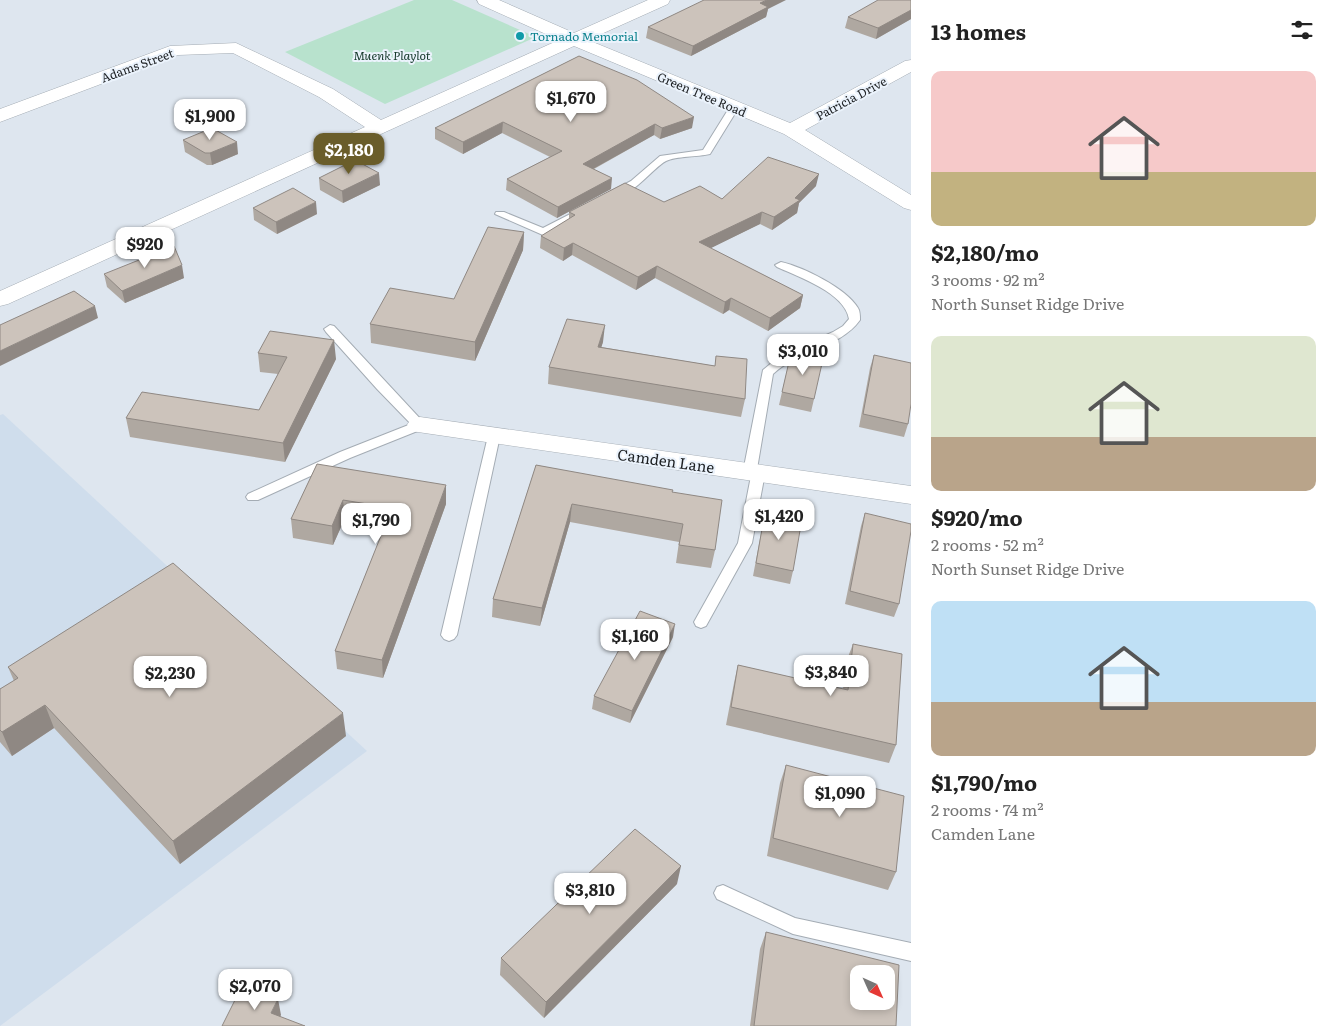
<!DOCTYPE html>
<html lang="en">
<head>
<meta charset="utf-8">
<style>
  body { margin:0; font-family:Literata,serif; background:#f6f6f6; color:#222; height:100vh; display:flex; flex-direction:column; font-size:19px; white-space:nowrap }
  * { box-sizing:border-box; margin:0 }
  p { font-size:16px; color:#767676 }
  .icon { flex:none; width:28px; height:28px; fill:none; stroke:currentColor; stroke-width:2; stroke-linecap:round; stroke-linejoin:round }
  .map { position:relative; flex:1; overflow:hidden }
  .sheet { display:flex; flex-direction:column; background:#fff; width:425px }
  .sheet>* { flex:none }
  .needle { width:32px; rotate:135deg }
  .fabs { position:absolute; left:850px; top:965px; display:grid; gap:10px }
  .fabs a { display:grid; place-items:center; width:45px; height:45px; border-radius:10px; background:#fff; box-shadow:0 2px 8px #0003; font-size:25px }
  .price { position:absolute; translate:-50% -42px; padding:0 11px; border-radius:10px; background:#fff; color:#222; font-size:16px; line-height:32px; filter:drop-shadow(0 1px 2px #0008) }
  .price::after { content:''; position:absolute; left:50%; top:30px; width:15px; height:11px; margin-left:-8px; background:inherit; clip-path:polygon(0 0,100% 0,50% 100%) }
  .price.active { background:#6a5d2a; color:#fff }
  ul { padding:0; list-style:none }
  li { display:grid; align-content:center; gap:10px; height:265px; padding:0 20px }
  li span { display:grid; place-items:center; height:155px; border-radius:10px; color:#555 }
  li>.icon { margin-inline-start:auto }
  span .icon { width:90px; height:90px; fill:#fffc; stroke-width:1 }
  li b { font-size:21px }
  h2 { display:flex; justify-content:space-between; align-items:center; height:60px; padding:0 20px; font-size:21px }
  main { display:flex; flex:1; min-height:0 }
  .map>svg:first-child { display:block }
  .built { fill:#cfddec }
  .green { fill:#b8e2cd }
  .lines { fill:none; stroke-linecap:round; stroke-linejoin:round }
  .lane-casing { stroke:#a4acb4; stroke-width:2 }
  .street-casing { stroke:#a4acb4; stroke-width:1 }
  .lane { fill:#fff; fill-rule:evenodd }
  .street { fill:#fff; fill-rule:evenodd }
  .wall { fill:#afa8a1 }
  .shaded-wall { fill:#8f8883 }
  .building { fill:#ccc3bb; stroke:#8f8883; fill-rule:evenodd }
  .culture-dot { fill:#0f9aa8; stroke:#ebf3fc; stroke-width:2 }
  .labels { text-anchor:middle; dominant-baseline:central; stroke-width:4; stroke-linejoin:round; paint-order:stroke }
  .far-culture-label { font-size:12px; fill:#0d838f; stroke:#ebf3fc; text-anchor:start }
  .far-park-label { font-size:12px; font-style:italic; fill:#123628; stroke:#ebf3fc }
  .far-street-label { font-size:12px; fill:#1c1f22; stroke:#ebf3fc }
  .street-label { font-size:15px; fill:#1c1f22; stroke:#ebf3fc }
</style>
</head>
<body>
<main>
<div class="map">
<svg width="911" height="1026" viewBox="0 0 911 1026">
  <rect width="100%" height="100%" fill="#dee6ef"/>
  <path class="built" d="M 3,414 L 367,751 L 0,1026 L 0,415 Z"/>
  <path class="green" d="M 414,0 L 452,0 L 536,37 L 385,104 L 285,52 Z"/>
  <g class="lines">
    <g class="lane-casing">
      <path id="lane" d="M 734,104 L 739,107 L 710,154 C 698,157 676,156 666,161 C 651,169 630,201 610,196 L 609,194 L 610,192 L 631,181 L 660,156 L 703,150 L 731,105 Z
        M 584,207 L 588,208 L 589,210 L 588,212 L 543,235 L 495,214 L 496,212 L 504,212 L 543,228 Z
        M 781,262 C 803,267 846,288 858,308 C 860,311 860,316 860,320 C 840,348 798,350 773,374 L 757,469 L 763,470 L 765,473 L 752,543 L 706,626 L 701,628 L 696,626 L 694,622 L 738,543 L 751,476 L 745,475 L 743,472 L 763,370 L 780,356 L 833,332 L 843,326 L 849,319 C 845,293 799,277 777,267 L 775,265 Z
        M 330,325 L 334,326 L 426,425 L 425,428 L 350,458 L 258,500 L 248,500 L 246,497 L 248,494 L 340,452 L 411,424 L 377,389 L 326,332 L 324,329 Z
        M 494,432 L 500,436 L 457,635 L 454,639 L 449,641 L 444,639 L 441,635 L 488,436 Z
        M 723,885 L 795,918 L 911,943 L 911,961 L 793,934 L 717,899 L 714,893 L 717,887 Z"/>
    </g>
    <g class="street-casing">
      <path id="street" d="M 477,0 L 499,0 L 574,33 L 648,0 L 670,0 L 668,4 L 588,40 L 790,123 L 905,61 L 911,60 L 911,72 L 805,130 L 911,195 L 911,210 L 904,208 L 784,134 L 574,46 L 8,304 L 0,306 L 0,291 L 365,127 L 319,97 L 233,53 L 178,55 L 0,122 L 0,109 L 170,46 L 236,43 L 333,89 L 381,120 L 559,40 L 479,4 Z
        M 420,417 L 911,486 L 911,504 L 411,431 L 407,425 L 411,419 Z"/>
    </g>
    <use href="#lane" class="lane"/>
    <use href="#street" class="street"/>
  </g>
  <path class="wall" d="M 911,0 L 911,19 L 876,39 L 845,28 L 848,17 Z
    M 768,9 L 766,17 L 691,56 L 646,38 L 648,27 Z
    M 579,56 L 692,128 L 660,139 L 654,135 L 594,169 L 611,189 L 557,218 L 506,190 L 507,179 L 550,157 L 502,133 L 463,154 L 435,139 L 435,128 Z
    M 183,140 L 238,154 L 212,165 L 207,165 L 185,152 Z
    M 319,178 L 380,185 L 343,203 L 320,190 Z
    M 816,186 L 799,203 L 797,213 L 772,230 L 760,224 L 710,248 L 803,295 L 800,308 L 768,331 L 729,310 L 723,314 L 655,278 L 636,290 L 572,255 L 563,261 L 540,248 L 541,236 L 569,219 L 569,212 L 664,202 L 722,199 Z
    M 253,208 L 317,214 L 277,234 L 254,220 Z
    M 524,232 L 523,250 L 475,361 L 371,343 L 370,324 L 454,299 Z
    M 104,274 L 184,278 L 125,303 L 107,287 Z
    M 603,342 L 601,347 L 715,366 L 716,356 L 745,399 L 741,417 L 548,384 L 549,367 Z
    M 258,353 L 336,359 L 285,462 L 130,437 L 126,418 L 259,410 L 278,374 L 260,372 Z
    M 791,353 L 814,399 L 811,412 L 779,405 Z
    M 874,355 L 908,424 L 904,437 L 859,427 L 870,368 Z
    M 317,464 L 446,504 L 383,678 L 337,669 L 335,651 L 385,526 L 345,518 L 333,545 L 293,538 L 291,519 Z
    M 536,465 L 672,492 L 715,550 L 711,568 L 676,563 L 679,542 L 570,522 L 540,626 L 492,617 L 493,599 Z
    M 765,512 L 793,571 L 790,584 L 753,576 Z
    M 865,513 L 899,604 L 894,617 L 845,604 L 861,526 Z
    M 673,637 L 630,723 L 592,709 L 594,696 Z
    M 853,644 L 896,745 L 889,763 L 726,725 L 734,683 L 738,665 L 843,689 L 846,662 Z
    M 8,667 L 346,736 L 180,864 L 54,728 L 12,756 L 0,742 L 0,689 L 14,681 Z
    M 786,765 L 896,872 L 888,890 L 767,856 L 780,783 Z
    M 677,884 L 544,1018 L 500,975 L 501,958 Z
    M 766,932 L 896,1026 L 750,1026 L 760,949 Z"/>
  <path class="shaded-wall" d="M 767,0 L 786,0 L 768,9 L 766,17 L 691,56 L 693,46 L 760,3 Z
    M 911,10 L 911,19 L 876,39 L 878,28 Z
    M 694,117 L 692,128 L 660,139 L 662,128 Z
    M 503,122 L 502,133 L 463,154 L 463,142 Z
    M 655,124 L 654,135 L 582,175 L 583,164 Z
    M 237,142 L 238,154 L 212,165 L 210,153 Z
    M 379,173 L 380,185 L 343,203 L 342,191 Z
    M 819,174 L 816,186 L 799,203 L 797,213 L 772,230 L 774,217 Z
    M 612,178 L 611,189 L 557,218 L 558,207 Z
    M 316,202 L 317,214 L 277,234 L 276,222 Z
    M 762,212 L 760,224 L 697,255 L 699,242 Z
    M 524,232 L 523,250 L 475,361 L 475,342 Z
    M 573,243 L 572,255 L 563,261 L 564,248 Z
    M 182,265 L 184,278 L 125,303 L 122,291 Z
    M 657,266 L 655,278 L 636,290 L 638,277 Z
    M 803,295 L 800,308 L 768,331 L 770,318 Z
    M 731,298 L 729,310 L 723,314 L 725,302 Z
    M 95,306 L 98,318 L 0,366 L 0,351 Z
    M 605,325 L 603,342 L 596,364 L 598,347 Z
    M 334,340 L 336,359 L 285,462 L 283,443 Z
    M 446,485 L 446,504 L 383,678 L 382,660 Z
    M 343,500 L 345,518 L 333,545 L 332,526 Z
    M 572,504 L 570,522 L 540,626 L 542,608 Z
    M 675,624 L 673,637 L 630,723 L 632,711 Z
    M 45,705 L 54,728 L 12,756 L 2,732 Z
    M 343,713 L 346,736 L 180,864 L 173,841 Z
    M 681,866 L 677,884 L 544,1018 L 546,1002 Z
    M 278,999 L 281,1015 L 276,1026 L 271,1013 Z"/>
  <path class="building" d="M 704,0 L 767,0 L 760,3 L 768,7 L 693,46 L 648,27 Z
    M 878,0 L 911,0 L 911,10 L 878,28 L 848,17 Z
    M 579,56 L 637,80 L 694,117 L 662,128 L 655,124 L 583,164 L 612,178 L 558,207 L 507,179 L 562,151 L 503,122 L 463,142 L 435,128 Z
    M 212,128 L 237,142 L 210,153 L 205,153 L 183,140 Z
    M 768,157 L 819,174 L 795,198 L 800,200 L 774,217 L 762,212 L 699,242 L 803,295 L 770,318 L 731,298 L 725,302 L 657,266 L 638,277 L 573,243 L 564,248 L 541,236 L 575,215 L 569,212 L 625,183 L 664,202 L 700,186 L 722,199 Z
    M 355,160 L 379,173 L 342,191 L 319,178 Z
    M 293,188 L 316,202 L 276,222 L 253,208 Z
    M 488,227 L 524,232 L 475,342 L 370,324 L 390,288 L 454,299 Z
    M 174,246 L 182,265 L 122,291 L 104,274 Z
    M 74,291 L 95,306 L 0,351 L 0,325 Z
    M 567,319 L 605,325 L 598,347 L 715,366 L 716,356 L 747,359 L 745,399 L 549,367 Z
    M 270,331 L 334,340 L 283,443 L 126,418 L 142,392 L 259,410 L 287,357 L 258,353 Z
    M 791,353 L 823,359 L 814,399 L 782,392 Z
    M 874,355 L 911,363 L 911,404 L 908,424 L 863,414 Z
    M 317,464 L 446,485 L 382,660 L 335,651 L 392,508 L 343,500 L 332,526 L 291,519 Z
    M 536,465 L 673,490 L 672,492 L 722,500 L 715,550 L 679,545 L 683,524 L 572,504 L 542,608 L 493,599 Z
    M 765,512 L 802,519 L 793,571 L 756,563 Z
    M 865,513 L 911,524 L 911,531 L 899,604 L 850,591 Z
    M 173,563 L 343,713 L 173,841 L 45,705 L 2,732 L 0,730 L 0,689 L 18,678 L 8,667 Z
    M 640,611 L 675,624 L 632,711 L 594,696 Z
    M 853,644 L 902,654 L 896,745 L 731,707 L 738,665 L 848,690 Z
    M 786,765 L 904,796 L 896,872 L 773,838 Z
    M 635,829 L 681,866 L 546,1002 L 501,958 Z
    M 766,932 L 899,965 L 896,1026 L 754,1026 ZM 859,974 L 886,974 L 886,1001 L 859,1001 Z
    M 242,986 L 278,999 L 271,1013 L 305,1026 L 222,1026 Z"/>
  <circle class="culture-dot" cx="520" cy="36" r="5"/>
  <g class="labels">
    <g class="far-culture-label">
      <text x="530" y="36">Tornado Memorial</text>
    </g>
    <g class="far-park-label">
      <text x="392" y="55">Muenk Playlot</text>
    </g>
    <g class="far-street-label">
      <text transform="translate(137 65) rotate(-20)">Adams Street</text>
      <text transform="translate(702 94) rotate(23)">Green Tree Road</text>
      <text transform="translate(851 98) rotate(-28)">Patricia Drive</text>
    </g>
    <g class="street-label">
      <text transform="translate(666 460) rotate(8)">Camden Lane</text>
    </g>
  </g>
</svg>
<div class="fabs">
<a><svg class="needle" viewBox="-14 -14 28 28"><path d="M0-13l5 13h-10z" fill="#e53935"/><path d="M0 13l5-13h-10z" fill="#767676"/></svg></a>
</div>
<b class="price" style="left:571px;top:123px">$1,670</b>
<b class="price" style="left:210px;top:141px">$1,900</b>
<b class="price active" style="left:349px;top:175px">$2,180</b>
<b class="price" style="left:145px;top:269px">$920</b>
<b class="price" style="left:803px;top:376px">$3,010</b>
<b class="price" style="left:779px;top:541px">$1,420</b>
<b class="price" style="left:376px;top:545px">$1,790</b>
<b class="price" style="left:635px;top:661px">$1,160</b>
<b class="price" style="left:831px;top:697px">$3,840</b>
<b class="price" style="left:170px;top:698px">$2,230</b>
<b class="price" style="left:840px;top:818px">$1,090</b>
<b class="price" style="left:590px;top:915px">$3,810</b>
<b class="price" style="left:255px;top:1011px">$2,070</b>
</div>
<section class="sheet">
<h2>13 homes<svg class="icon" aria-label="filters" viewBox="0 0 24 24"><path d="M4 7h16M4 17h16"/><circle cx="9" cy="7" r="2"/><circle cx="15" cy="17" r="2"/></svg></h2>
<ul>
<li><span style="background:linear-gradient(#f6c9c9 65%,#c2b280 0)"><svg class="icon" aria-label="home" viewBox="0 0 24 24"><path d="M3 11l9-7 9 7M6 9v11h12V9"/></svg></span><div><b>$2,180/mo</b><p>3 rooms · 92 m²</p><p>North Sunset Ridge Drive</p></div></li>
<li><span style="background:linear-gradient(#dfe7d0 65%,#b9a48a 0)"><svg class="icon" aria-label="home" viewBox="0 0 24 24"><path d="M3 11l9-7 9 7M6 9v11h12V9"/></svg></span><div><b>$920/mo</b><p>2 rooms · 52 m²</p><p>North Sunset Ridge Drive</p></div></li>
<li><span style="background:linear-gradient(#bfe0f5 65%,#b9a48a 0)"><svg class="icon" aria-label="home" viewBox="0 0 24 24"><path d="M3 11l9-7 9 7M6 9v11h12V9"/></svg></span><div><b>$1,790/mo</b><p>2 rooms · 74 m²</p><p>Camden Lane</p></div></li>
</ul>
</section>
</main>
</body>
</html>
